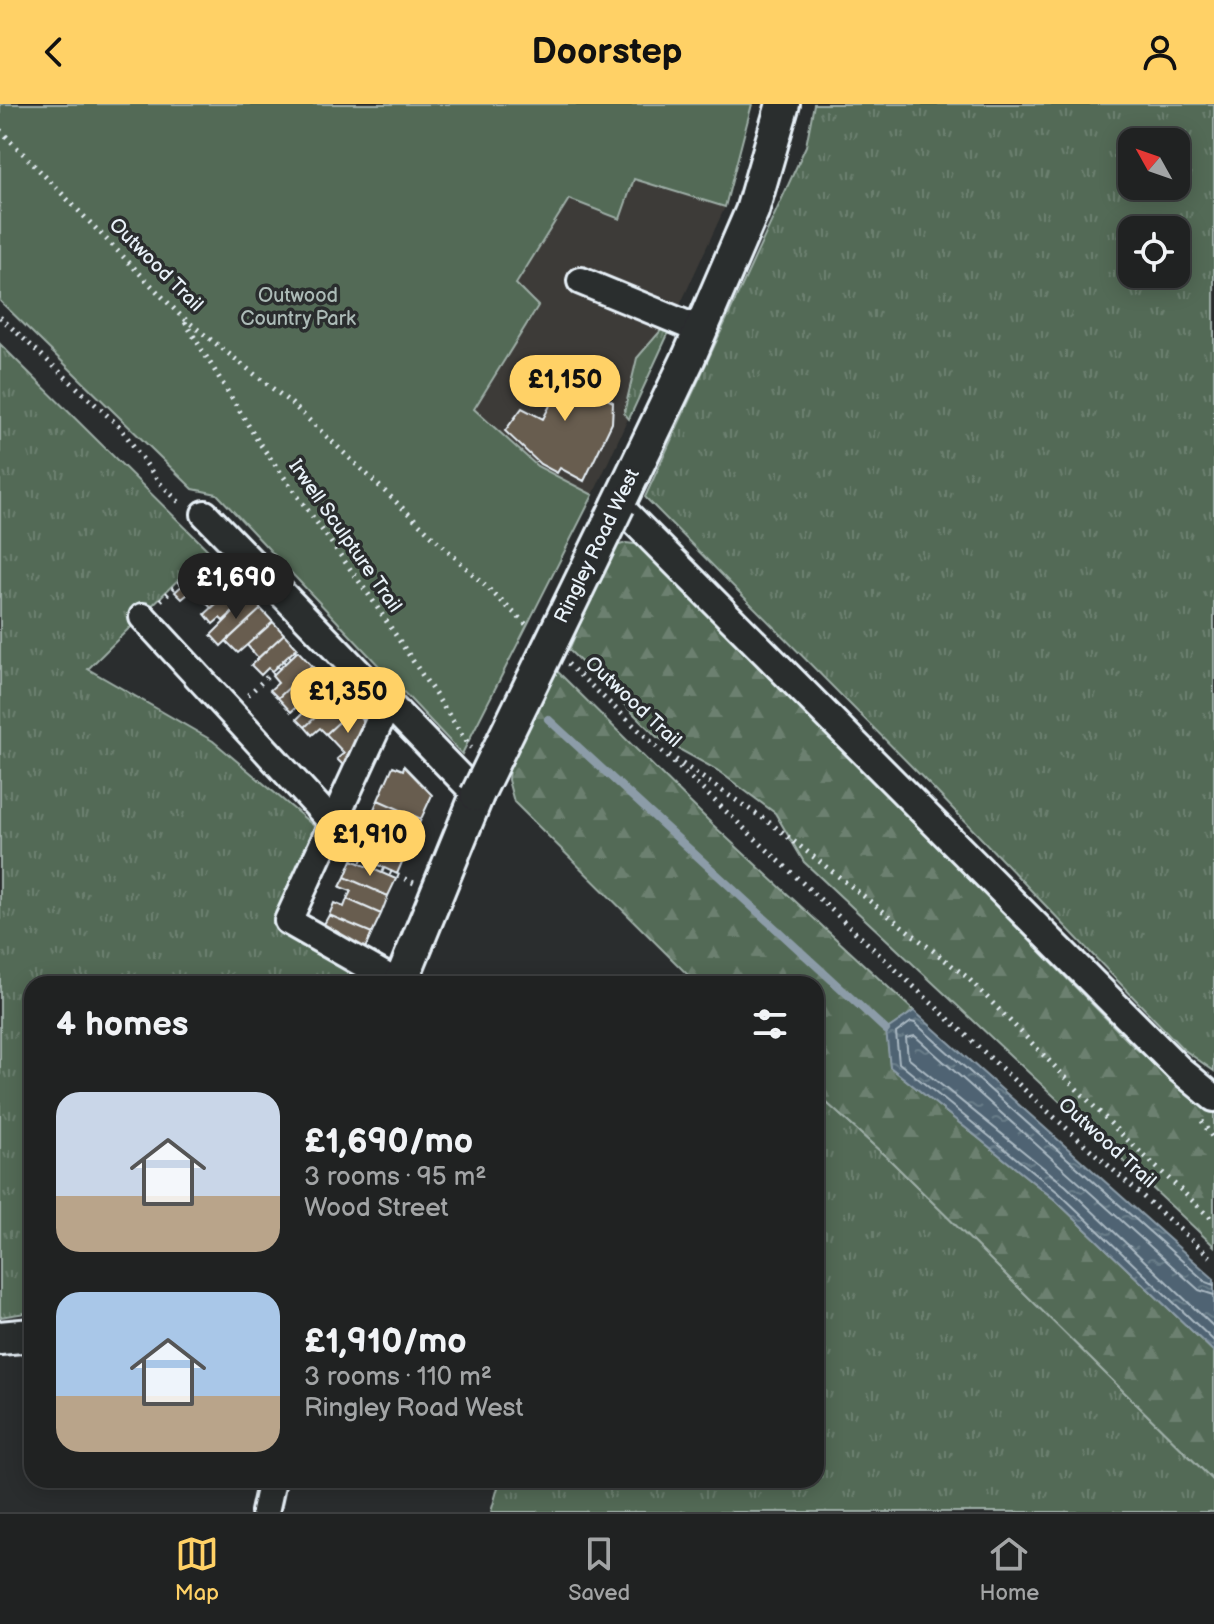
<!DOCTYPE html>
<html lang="en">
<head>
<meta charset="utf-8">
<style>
  body { margin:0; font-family:"Balsamiq Sans",sans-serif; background:#282a2a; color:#f1f3f6; height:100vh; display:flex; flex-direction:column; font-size:30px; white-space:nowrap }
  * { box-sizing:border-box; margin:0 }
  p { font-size:26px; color:#a2a4a5 }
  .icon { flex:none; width:44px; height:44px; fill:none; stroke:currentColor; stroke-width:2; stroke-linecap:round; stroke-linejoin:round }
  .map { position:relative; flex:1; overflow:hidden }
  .side { position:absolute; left:24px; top:872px; width:800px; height:512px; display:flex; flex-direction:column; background:#202222; border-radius:24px; box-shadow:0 4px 20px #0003,0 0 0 2px #3d3f40 }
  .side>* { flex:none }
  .needle { width:52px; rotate:310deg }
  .controls { position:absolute; left:1118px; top:24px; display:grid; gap:16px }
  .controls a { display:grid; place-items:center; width:72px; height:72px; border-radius:16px; background:#202222; box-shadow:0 4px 20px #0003,0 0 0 2px #3d3f40; font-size:40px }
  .price { position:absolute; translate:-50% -68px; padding:0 18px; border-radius:28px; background:#ffd166; color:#111; font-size:26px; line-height:52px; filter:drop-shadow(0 2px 4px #0008) }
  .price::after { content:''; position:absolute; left:50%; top:48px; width:24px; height:18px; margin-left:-12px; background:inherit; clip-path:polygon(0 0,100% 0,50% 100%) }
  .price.selected { background:#222; color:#fff }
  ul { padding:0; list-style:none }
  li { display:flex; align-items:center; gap:24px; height:200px; padding:0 32px }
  li span { display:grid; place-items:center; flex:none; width:224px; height:160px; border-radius:24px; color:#555 }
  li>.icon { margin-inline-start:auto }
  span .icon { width:96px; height:96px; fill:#fffc; stroke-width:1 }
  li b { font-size:34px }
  h2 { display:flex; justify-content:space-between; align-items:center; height:96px; padding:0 32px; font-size:34px }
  header { display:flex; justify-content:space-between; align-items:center; height:104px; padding:0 32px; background:#ffd166; color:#111; font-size:36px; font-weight:700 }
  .dock { display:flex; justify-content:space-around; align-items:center; height:112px; border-top:2px solid #3d3f40; background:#202222; font-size:22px; color:#a2a4a5 }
  .dock a { display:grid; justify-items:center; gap:4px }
  .dock .selected { color:#ffd166 }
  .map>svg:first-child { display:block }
  .built { fill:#3d3b38 }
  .grass { fill:url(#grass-tufts); stroke:#9eaea7; stroke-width:2; fill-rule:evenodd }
  .forest { fill:url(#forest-firs); stroke:#9eaea7; stroke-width:2 }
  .park { fill:#536a56; stroke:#9eaea7; stroke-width:2 }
  .water { fill:url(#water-ripples); stroke:#8c9ca8; stroke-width:2 }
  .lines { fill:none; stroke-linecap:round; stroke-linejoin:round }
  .shore { stroke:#abb9c3; stroke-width:2 }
  .stream { stroke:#8c9ca8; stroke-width:8 }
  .building { fill:#685d4f; stroke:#e8f1f8; stroke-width:2 }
  .minor-casing { stroke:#e8f1f8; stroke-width:32 }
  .major-casing { stroke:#e8f1f8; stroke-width:38 }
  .path { stroke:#e8f1f8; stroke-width:5; stroke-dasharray:2 6; stroke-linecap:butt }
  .minor { stroke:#2a2d2e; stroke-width:26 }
  .major { stroke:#2a2d2e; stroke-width:32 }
  .major-bridge-casing { stroke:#e8f1f8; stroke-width:38; stroke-linecap:butt }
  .major-bridge { stroke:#2a2d2e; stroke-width:32 }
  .labels { text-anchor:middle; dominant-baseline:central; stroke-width:7; stroke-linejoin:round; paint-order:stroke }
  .street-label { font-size:20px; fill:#e8f1f8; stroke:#2a2d2e }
  .park-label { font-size:20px; fill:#acbbb7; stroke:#2a2d2e }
</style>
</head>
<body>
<header><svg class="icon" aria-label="back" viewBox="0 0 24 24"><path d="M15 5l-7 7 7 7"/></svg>Doorstep<svg class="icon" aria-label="person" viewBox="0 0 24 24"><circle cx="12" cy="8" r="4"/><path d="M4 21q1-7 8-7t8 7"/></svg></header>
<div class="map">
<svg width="1214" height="1408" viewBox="0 0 1214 1408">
  <defs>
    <pattern id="grass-tufts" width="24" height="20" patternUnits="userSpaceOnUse" patternTransform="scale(2)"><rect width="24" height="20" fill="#536a56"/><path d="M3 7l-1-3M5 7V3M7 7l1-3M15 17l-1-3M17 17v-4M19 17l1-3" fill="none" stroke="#6c806f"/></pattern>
    <pattern id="forest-firs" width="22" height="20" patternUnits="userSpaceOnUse" patternTransform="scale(2)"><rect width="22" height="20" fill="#536a56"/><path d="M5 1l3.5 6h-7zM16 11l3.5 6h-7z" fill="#6c806f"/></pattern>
    <pattern id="water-ripples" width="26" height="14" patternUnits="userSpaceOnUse" patternTransform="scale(2)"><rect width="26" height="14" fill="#4f6473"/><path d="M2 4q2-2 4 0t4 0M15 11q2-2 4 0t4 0" fill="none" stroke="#687b88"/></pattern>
  </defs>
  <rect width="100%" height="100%" fill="#2a2d2e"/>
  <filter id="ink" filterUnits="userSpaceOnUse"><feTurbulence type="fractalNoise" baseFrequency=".0125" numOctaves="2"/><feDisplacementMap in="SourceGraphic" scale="16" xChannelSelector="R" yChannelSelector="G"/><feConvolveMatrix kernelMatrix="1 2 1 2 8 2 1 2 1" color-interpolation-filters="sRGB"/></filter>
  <g filter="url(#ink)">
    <path class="built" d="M 634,74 L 725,103 L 593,391 L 537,362 L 474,305 L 537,202 L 516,180 L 569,95 Z"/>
    <path class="grass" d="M 814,0 L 1214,0 L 1214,967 L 1183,945 L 932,683 L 645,393 L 806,42 ZM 1132,38 L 1176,38 L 1176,82 L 1132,82 ZM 1132,126 L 1176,126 L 1176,170 L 1132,170 Z
      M 663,224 L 669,228 L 629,315 L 624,309 L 637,254 Z
      M 0,240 L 208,446 L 88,565 L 213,637 L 314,722 L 278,820 L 368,870 L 365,880 L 32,880 L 32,1208 L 0,1213 Z
      M 816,989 L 891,1057 L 1214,1377 L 1214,1408 L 491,1408 L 500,1376 L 816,1376 Z"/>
    <path class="forest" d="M 626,439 L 642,441 L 1134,943 L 1214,1008 L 1214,1142 L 804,758 L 775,709 L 717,666 L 657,633 L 569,546 L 598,476 L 616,442 Z
      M 556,566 L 713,721 L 914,907 L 887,926 L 890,963 L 1054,1095 L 1214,1248 L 1214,1377 L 891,1057 L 816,989 L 816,880 L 697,880 L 514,698 L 508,676 L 509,665 Z"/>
    <path class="park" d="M 0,0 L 752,0 L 725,103 L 634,75 L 620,115 L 569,95 L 516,180 L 538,202 L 474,305 L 537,362 L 593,391 L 462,650 L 217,390 L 193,385 L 0,197 Z"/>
    <path class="water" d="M 914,907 L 1214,1175 L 1214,1248 L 1054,1095 L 890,963 L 886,926 Z"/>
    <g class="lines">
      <path class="shore" d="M 1214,1181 L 1206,1178 L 915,919 L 911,918 L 896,929 L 899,959 L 1059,1089 L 1214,1237
        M 1214,1191 L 1199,1186 L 915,932 L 906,934 L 908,954 L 1066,1082 L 1214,1223"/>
      <path class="stream" d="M 548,615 L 886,926"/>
    </g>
    <path class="building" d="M 557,252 L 586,267 L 580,280 L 613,298 L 612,319 L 584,377 L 560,364 L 557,369 L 540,360 L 505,327 L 522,304 L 543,315 L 556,290 L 541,283 Z
      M 213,453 L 225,466 L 199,490 L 194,485 L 182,495 L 175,488 Z
      M 225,466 L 238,480 L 211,504 L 199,490 Z
      M 238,480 L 250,492 L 223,517 L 220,514 L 213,520 L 205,510 Z
      M 250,492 L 261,505 L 221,542 L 211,531 Z
      M 261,505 L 273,518 L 238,549 L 226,537 Z
      M 273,518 L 284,530 L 258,554 L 247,541 Z
      M 284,530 L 297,544 L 272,567 L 268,564 L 261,571 L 251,561 Z
      M 298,547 L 312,562 L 278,594 L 270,586 L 278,579 L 272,572 Z
      M 312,562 L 325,576 L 291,608 L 278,594 Z
      M 325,576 L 339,591 L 305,623 L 297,615 L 305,607 L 298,601 Z
      M 339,591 L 353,605 L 326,630 L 320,624 L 312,631 L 305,623 Z
      M 353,605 L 368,622 L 345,663 L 337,655 L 344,649 L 326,630 Z
      M 393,662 L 403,666 L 404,662 L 432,691 L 421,715 L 378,696 Z
      M 378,696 L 421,715 L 413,733 L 370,714 Z
      M 370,714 L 413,733 L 405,751 L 362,731 Z
      M 340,721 L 405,751 L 397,770 L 365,755 L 368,747 L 334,732 Z
      M 352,756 L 396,775 L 388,792 L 345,773 Z
      M 345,773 L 388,792 L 381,810 L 347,795 L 351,787 L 340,783 Z
      M 347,795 L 381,810 L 372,829 L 329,811 L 334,799 L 344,803 Z
      M 329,811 L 372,829 L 363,849 L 331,835 L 334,827 L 323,822 Z"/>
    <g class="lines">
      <g class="minor-casing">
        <path id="minor" d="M 581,177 L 700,226
          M 618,401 L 1178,964 L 1214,994
          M 205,410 L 477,691
          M 143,513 L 333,719
          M 388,599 L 288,817 L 399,880
          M 265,1408 L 272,1376"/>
      </g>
      <g class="major-casing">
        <path id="major" d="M 618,401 L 689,253 L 752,107 L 783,0
          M 400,880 L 477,691
          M 0,1234 L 32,1231"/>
      </g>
      <path class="path" d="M 0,26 L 181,212 L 291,299 L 529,523
        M 0,213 L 120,323 L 159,378 L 182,401
        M 185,218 L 258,337 L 369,491 L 471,644
        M 161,496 L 212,448
        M 568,560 L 1044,1004 L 1214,1156
        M 248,591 L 299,543
        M 669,651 L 773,721 L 968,874 L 1119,1028 L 1214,1117
        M 346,749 L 414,779
        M 1202,1017 L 1214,1036"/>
      <use href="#minor" class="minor"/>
      <use href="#major" class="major"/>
      <g class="major-bridge-casing">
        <path id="major-bridge" d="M 477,691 L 618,401"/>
      </g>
      <use href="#major-bridge" class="major-bridge"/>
    </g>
  </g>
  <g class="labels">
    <g class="street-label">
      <text transform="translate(156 161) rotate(45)">Outwood Trail</text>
      <text transform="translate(345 432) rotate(55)">Irwell Sculpture Trail</text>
      <text transform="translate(597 442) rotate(-64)">Ringley Road West</text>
      <text transform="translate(633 598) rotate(43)">Outwood Trail</text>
      <text transform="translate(1107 1039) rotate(42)">Outwood Trail</text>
    </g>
    <g class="park-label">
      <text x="298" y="192">Outwood<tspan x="298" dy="23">Country Park</tspan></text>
    </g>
  </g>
</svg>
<div class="controls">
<a><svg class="needle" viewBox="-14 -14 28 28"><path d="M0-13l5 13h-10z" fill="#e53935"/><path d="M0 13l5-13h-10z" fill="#a2a4a5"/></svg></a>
<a><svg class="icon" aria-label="locate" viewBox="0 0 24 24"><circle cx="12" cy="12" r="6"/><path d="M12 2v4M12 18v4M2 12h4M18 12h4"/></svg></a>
</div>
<b class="price" style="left:565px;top:319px">£1,150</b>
<b class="price selected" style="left:236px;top:517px">£1,690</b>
<b class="price" style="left:348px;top:631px">£1,350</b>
<b class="price" style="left:370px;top:774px">£1,910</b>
<section class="side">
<h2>4 homes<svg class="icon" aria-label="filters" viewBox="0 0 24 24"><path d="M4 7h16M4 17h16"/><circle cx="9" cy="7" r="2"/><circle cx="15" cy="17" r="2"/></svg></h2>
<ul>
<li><span style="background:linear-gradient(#c9d6e8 65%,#b9a48a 0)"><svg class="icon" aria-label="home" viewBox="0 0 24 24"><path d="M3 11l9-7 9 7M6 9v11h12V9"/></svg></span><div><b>£1,690/mo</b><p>3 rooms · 95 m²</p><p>Wood Street</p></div></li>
<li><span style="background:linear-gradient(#a9c7e8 65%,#b9a48a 0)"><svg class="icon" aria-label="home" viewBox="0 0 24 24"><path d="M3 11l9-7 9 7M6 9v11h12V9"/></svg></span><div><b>£1,910/mo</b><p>3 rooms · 110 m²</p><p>Ringley Road West</p></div></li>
</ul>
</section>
</div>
<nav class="dock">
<a class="selected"><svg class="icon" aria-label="map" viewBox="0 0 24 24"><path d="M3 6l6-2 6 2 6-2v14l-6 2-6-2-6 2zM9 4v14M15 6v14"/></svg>Map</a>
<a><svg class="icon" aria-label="saved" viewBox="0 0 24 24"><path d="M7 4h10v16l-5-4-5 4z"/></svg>Saved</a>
<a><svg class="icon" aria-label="home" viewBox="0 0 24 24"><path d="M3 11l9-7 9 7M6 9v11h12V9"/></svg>Home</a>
</nav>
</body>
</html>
